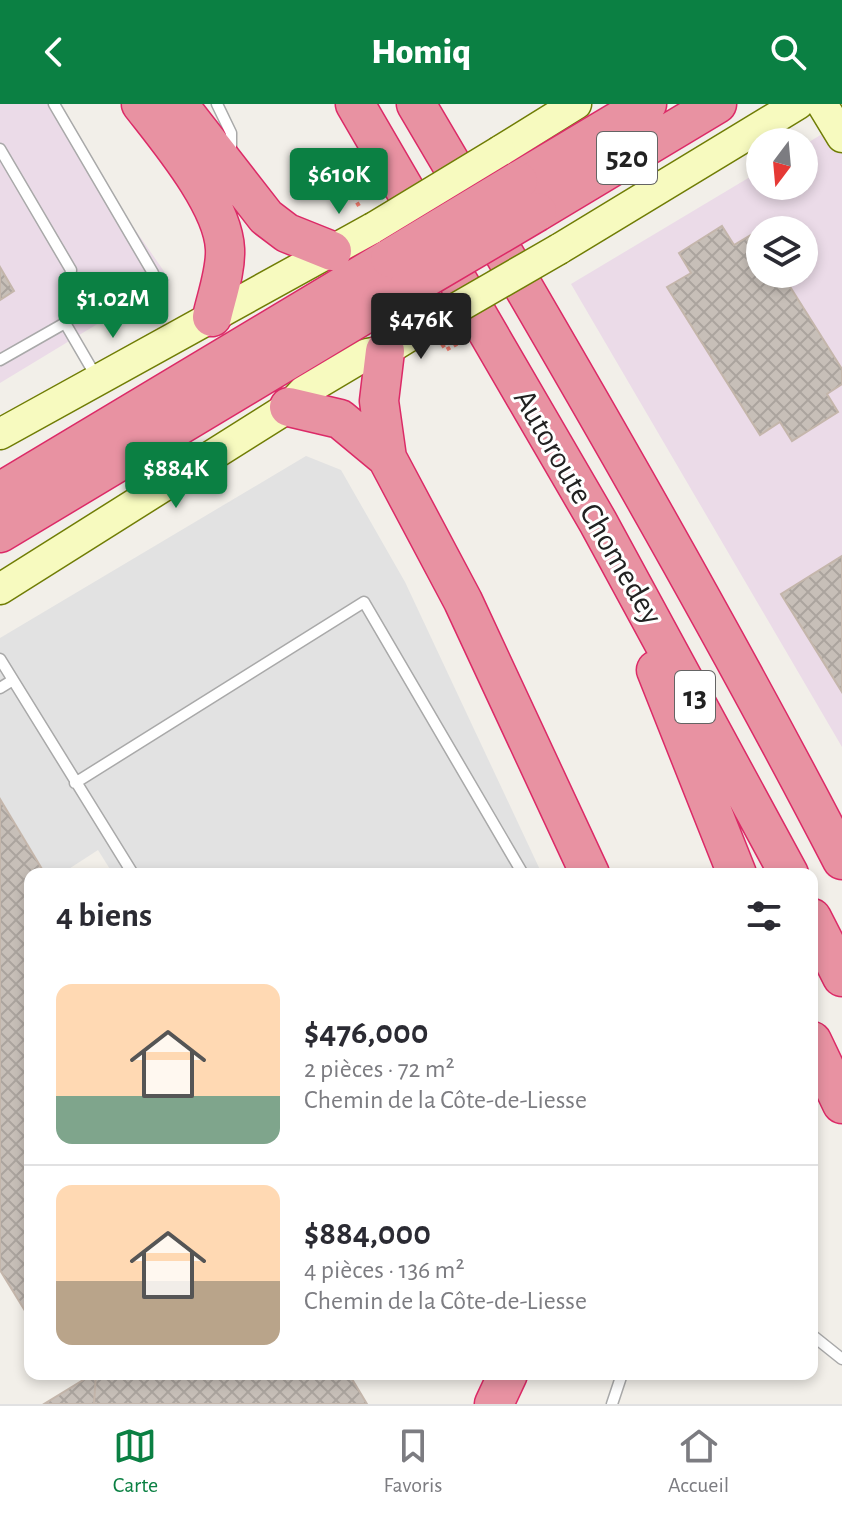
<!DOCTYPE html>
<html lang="fr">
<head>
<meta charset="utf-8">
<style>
  body { margin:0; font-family:"Alegreya Sans",sans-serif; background:#f2f2f3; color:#2b2b33; height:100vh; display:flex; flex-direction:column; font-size:30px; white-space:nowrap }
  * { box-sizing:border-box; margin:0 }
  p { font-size:26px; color:#7c7c81 }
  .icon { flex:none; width:44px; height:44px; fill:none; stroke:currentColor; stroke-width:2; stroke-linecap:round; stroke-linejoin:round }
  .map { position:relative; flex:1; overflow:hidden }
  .details { position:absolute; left:24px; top:764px; width:794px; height:512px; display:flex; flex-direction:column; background:#fff; border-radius:16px; box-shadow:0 4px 12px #0003 }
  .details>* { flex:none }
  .needle { width:52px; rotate:196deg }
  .fabs { position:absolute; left:746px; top:24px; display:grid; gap:16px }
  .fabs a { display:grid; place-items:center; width:72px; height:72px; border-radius:50%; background:#fff; box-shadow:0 4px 12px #0003; font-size:40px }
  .price { position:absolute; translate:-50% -68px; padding:0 18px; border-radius:8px; background:#0b8043; color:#fff; font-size:26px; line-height:52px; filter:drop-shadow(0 2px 4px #0008) }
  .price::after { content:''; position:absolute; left:50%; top:48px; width:24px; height:18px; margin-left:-12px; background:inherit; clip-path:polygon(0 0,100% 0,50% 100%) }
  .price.active { background:#222; color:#fff }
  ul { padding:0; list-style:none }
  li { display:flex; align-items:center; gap:24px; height:200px; padding:0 32px }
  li+li { border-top:2px solid #e1e1e2 }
  li span { display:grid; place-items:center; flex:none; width:224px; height:160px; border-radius:16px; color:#555 }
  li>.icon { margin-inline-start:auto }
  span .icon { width:96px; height:96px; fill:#fffc; stroke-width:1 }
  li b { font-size:34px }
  h2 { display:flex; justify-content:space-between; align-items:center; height:96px; padding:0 32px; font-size:34px }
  header { display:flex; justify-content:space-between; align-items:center; height:104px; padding:0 32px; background:#0b8043; color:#fff; font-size:36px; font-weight:800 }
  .dock { display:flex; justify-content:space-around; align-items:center; height:112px; border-top:2px solid #e1e1e2; background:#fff; font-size:22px; color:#7c7c81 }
  .dock a { display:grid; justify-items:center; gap:4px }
  .dock .active { color:#0b8043 }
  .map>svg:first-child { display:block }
  .industrial { fill:#ebdbe8; fill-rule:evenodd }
  .parking { fill:#e2e2e2 }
  .building { fill:url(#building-cross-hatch); stroke:#c4b6ab; stroke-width:2 }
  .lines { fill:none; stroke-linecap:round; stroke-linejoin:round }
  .service-casing { stroke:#a9a9a9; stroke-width:13 }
  .secondary-casing { stroke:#707d05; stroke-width:33 }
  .motorway-casing { stroke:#dc2a67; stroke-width:41 }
  .path { stroke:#fa8072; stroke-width:4; stroke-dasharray:4 4; stroke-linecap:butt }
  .service { stroke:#fff; stroke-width:10 }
  .secondary { stroke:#f7fabf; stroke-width:30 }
  .motorway { stroke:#e892a2; stroke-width:38 }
  .secondary-bridge-casing { stroke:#707d05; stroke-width:33; stroke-linecap:butt }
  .motorway-bridge-casing { stroke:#dc2a67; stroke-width:41; stroke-linecap:butt }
  .secondary-bridge { stroke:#f7fabf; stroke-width:30 }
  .motorway-bridge { stroke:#e892a2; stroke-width:38 }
  .labels { text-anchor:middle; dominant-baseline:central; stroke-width:6; stroke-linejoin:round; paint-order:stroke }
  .shield { fill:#fff; stroke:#646464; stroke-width:2 }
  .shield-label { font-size:30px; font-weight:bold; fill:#222 }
  .street-label { font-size:32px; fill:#222; stroke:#fff }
</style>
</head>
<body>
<header><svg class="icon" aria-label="back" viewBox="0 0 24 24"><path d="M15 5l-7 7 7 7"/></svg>Homiq<svg class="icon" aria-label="search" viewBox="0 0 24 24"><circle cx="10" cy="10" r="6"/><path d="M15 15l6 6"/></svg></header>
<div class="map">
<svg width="842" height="1300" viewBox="0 0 842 1300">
  <defs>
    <pattern id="building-cross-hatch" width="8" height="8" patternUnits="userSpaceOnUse" patternTransform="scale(2)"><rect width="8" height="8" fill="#c7bfb8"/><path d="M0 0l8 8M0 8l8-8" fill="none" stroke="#aba49e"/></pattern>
  </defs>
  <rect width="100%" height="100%" fill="#f2efe9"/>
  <path class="industrial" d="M 0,0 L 48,0 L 170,176 L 0,279 Z
    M 842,18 L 842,643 L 571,180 L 760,67 L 760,82 L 804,82 L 804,41 ZM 760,126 L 804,126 L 804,170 L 760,170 Z"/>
  <path class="parking" d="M 306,352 L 341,366 L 405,478 L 542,770 L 113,770 L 98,746 L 61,770 L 46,770 L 0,694 L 0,534 Z"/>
  <path class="building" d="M 722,122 L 734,141 L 756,128 L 760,135 L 760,170 L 782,170 L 842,265 L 842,280 L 827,290 L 838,308 L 792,337 L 780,318 L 760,331 L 667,183 L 691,169 L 679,149 Z
    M 0,163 L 14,187 L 0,196 Z
    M 842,452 L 842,588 L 781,490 Z
    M 0,695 L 45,770 L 30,770 L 30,1215 L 0,1166 Z
    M 93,1270 L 96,1270 L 94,1300 L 44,1300 Z
    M 96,1270 L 349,1270 L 367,1300 L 94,1300 Z"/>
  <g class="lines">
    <g class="service-casing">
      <path id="service" d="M 54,0 L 153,169
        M 217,0 L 231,29 L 231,48
        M 0,45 L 71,166 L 65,219
        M 0,256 L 65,219 L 97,274
        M 0,555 L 133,770
        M 0,584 L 13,576
        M 75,679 L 364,498 L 523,770
        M 812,1231 L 842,1255
        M 612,1300 L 622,1270"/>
    </g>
    <g class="secondary-casing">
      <path id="secondary" d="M 822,0 L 842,33
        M 500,47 L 576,0
        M 559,145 L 798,0
        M 0,330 L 373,124
        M 0,485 L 289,303 L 303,288 L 367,250 L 385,247 L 429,220"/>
    </g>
    <g class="motorway-casing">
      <path id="motorway" d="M 141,0 C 169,36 223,100 225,145 C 226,167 217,191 212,213
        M 178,0 L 266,113 L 287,129 L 332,147
        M 355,0 L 598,418 L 789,770
        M 416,0 C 563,249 709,500 842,756
        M 518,77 L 647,0
        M 537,108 L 717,0
        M 385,247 L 379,297 L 387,354
        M 289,303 L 340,315 L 387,354 L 463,497 L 590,770
        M 0,388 L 390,154
        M 0,429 L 408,184
        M 656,566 L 737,770
        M 812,814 L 842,873
        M 812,937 L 842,1000
        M 494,1300 L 508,1270"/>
    </g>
    <path class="path" d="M 359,102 L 353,92 L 369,82
      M 442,240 L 446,246 L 460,238"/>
    <use href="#service" class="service"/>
    <use href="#secondary" class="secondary"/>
    <use href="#motorway" class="motorway"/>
    <g class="secondary-bridge-casing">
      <path id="secondary-bridge" d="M 373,124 L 500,47
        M 429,220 L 559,145"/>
    </g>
    <g class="motorway-bridge-casing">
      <path id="motorway-bridge" d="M 390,154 L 518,77
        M 408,184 L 537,108"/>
    </g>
    <use href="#secondary-bridge" class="secondary-bridge"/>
    <use href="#motorway-bridge" class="motorway-bridge"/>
  </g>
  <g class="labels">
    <g class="shield">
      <rect x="597" y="28" width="60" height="52" rx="6"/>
      <rect x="675" y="567" width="40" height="52" rx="6"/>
    </g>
    <g class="shield-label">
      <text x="627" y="54">520</text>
      <text x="695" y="593">13</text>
    </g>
    <g class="street-label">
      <text transform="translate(588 403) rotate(60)">Autoroute Chomedey</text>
    </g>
  </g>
</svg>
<div class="fabs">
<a><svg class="needle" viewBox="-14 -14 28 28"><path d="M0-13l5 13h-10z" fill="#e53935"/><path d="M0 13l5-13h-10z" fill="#7c7c81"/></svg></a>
<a><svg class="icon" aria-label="layers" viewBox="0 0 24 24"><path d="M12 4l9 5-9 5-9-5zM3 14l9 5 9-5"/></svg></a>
</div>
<b class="price" style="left:339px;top:112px">$610K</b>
<b class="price" style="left:113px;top:236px">$1.02M</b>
<b class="price active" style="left:421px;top:257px">$476K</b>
<b class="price" style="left:176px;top:406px">$884K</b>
<section class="details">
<h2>4 biens<svg class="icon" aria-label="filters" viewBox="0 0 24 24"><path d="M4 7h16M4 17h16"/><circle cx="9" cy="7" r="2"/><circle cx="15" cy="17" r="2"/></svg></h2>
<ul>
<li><span style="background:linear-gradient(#ffd9b3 70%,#7fa58c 0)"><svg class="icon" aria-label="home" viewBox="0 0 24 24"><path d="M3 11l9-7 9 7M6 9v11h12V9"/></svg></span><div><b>$476,000</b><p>2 pièces · 72 m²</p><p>Chemin de la Côte-de-Liesse</p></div></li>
<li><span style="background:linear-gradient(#ffd9b3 60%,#b9a48a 0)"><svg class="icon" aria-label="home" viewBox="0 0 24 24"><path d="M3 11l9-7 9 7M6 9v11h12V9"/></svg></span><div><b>$884,000</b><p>4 pièces · 136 m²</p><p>Chemin de la Côte-de-Liesse</p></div></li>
</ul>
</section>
</div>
<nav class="dock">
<a class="active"><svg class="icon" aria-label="map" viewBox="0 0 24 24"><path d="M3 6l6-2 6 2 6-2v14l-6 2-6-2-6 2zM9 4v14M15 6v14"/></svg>Carte</a>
<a><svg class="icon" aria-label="saved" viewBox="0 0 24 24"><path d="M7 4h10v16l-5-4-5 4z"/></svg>Favoris</a>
<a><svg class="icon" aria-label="home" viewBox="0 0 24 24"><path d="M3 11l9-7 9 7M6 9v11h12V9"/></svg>Accueil</a>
</nav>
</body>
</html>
